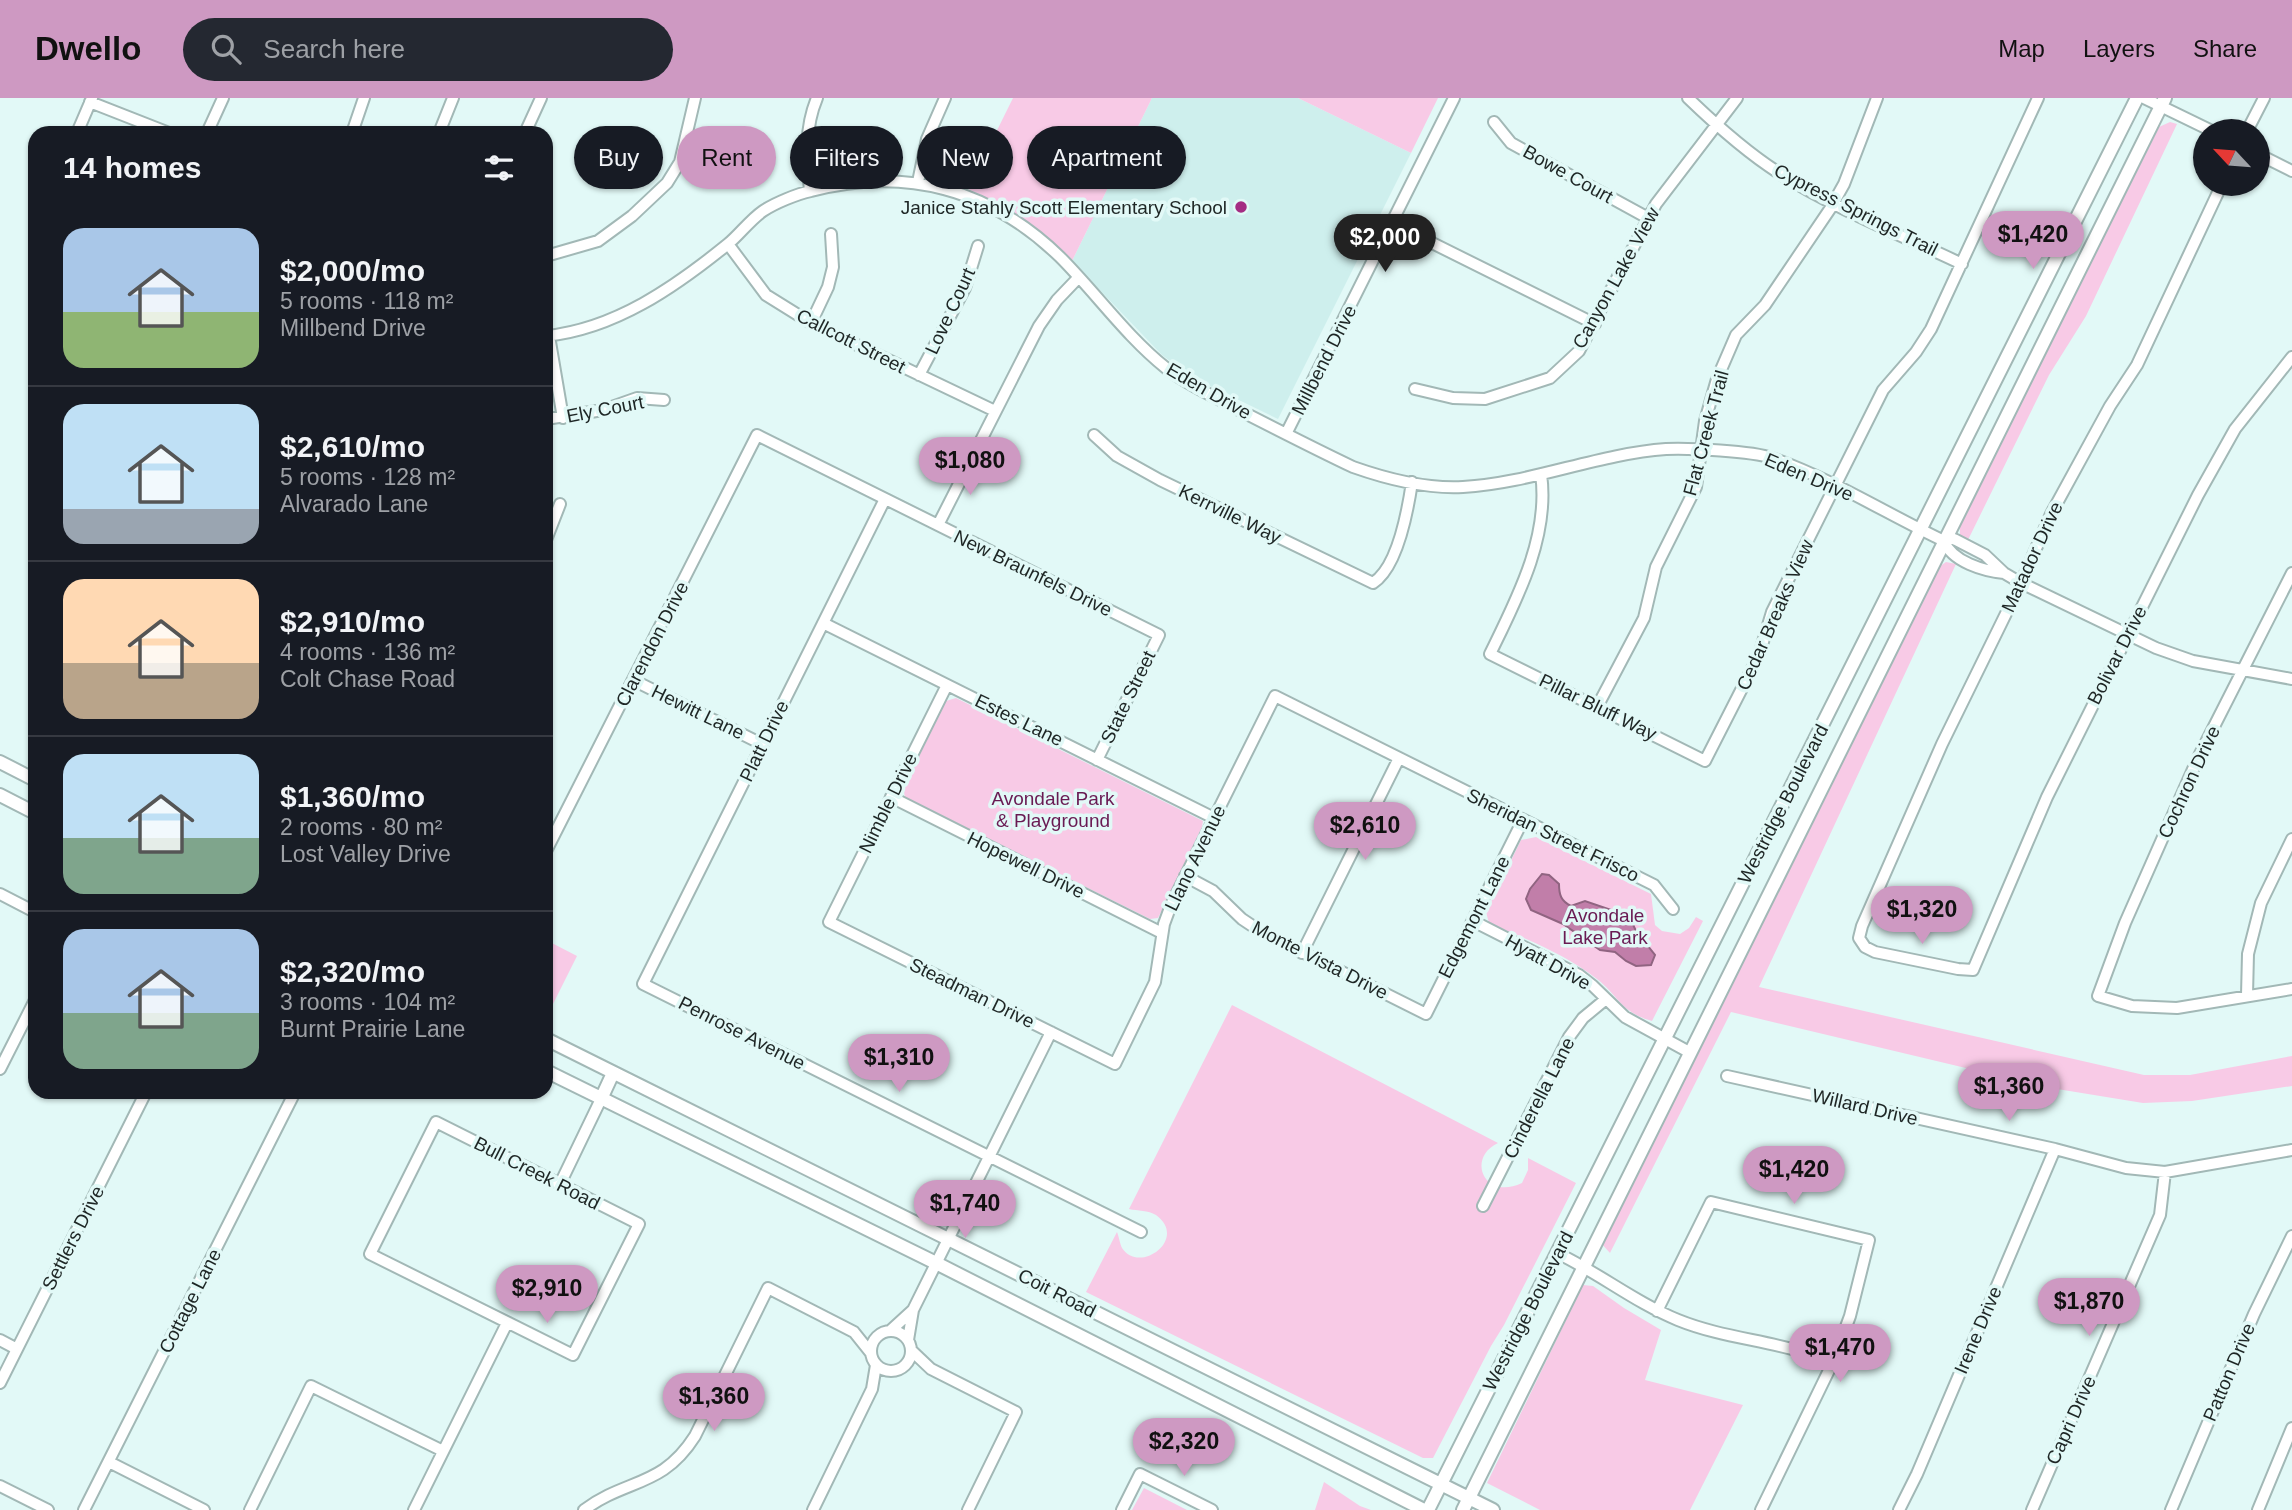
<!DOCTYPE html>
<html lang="en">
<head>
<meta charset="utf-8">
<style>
  body { margin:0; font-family:Arial,sans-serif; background:#242831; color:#f1f3f6; height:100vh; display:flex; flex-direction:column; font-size:26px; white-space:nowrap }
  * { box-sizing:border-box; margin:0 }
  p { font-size:23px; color:#9ea1a6 }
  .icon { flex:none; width:38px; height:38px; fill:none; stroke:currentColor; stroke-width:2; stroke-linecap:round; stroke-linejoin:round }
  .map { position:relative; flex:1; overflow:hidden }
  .details { position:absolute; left:28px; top:28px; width:525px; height:973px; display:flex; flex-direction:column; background:#171b24; border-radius:21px; box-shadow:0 2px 5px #0004 }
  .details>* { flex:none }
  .top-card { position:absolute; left:574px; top:28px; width:665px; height:63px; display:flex; gap:14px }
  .needle { width:46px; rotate:296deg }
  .tools { position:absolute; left:2193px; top:21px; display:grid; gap:14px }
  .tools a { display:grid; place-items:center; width:77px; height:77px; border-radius:50%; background:#171b24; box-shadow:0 2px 5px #0004; font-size:35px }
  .price { position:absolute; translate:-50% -60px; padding:0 16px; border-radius:24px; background:#ce99c2; color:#111; font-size:23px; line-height:46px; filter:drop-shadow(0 2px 4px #0008) }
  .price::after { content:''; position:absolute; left:50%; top:42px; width:21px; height:16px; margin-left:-10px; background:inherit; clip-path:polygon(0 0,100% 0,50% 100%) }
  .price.active { background:#222; color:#fff }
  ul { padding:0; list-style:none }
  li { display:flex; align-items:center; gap:21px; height:175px; padding:0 35px }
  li+li { border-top:2px solid #363941 }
  li span { display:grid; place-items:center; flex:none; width:196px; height:140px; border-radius:21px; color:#555 }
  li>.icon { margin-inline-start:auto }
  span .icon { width:84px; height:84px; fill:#fffc; stroke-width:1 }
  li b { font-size:30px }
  h2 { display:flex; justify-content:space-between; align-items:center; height:84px; padding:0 35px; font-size:30px }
  .pill { padding:0 24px; border-radius:32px; background:#171b24; box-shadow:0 2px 5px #0004; font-size:24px; line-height:63px }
  .pill.active { background:#ce99c2; color:#111 }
  header { display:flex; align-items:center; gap:42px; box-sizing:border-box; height:98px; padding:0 35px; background:#ce99c2; color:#111 }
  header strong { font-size:33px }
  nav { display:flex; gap:38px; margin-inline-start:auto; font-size:24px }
  .search { width:490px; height:63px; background:#242831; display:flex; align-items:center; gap:18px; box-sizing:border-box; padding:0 24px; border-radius:38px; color:#9ea1a6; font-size:26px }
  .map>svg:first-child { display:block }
  .built { fill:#ceefed }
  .green { fill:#f8cae6 }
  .water { fill:#c17ea9; stroke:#906481; stroke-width:2 }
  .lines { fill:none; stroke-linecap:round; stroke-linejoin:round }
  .minor-casing { stroke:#a2b8b6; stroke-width:14 }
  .major-casing { stroke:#a2b8b6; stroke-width:16 }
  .minor { stroke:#fff; stroke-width:10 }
  .major { stroke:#fff; stroke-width:12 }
  .poi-dot { fill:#a42c83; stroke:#e2f9f7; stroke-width:2.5 }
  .labels { text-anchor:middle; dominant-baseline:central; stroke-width:7; stroke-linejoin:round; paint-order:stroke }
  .street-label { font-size:19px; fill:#1e2625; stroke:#e2f9f7 }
  .poi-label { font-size:19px; fill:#1e2625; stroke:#e2f9f7; text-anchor:end }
  .park-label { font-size:19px; fill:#691a53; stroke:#e2f9f7 }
</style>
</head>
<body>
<header>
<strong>Dwello</strong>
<div class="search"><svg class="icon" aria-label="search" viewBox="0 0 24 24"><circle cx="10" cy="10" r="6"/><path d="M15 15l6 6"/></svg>Search here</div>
<nav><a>Map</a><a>Layers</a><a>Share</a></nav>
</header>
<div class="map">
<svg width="2292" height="1412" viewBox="0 0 2292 1412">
  <rect width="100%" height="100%" fill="#e2f9f7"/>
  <path class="built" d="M 1152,0 L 1298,0 L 1411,55 L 1278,321 L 1193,280 L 1162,257 L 1072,163 Z"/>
  <path class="green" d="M 1013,0 L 1152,0 L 1072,163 C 1041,132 1009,108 968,91 Z
    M 1298,0 L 1438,0 L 1411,55 Z
    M 2170,24 L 2177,26 L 2086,218 L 2049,277 L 1967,444 L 1960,439 L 1960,426 L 2159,29 Z
    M 1946,464 L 1956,466 L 1759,889 L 2144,977 L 2190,977 L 2292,958 L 2292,988 L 2192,1003 L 2143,1005 L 2045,989 L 1731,914 L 1610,1155 L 1600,1144 L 1939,469 Z
    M 956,600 L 1203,723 L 1202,729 L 1158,820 L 1150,821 L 905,699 L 903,690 L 946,603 Z
    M 1536,739 L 1651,796 L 1655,827 L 1662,833 L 1680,836 L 1689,830 L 1696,819 L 1703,823 L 1652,923 C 1620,914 1619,898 1597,881 C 1565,856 1526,841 1489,825 L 1486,814 L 1521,742 Z
    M 546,842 L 577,858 L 547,918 L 546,918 Z
    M 1232,907 L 1498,1045 C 1466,1060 1484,1103 1522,1085 L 1528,1072 L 1528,1060 L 1576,1085 L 1504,1227 L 1491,1248 L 1433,1360 L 1423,1360 L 1086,1194 L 1117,1134 C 1119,1139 1120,1146 1122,1150 C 1139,1177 1189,1141 1156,1117 C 1148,1112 1138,1113 1129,1111 Z
    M 1583,1187 L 1593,1188 L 1624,1210 L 1661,1232 L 1645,1282 L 1743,1307 L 1690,1412 L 1540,1412 L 1487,1385 Z
    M 1324,1384 L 1360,1408 L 1371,1412 L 1315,1412 Z
    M 1144,1390 L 1187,1412 L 1132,1412 Z"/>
  <path class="water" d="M 1542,776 L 1549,777 L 1559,786 C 1559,797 1561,803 1571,808 L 1585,803 L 1629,818 L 1636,833 L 1655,857 L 1651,867 L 1636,868 L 1626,863 L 1615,854 L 1600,852 L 1563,826 L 1531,812 L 1526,801 L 1530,791 Z"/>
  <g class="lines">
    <g class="minor-casing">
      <path id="minor" d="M 1688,0 C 1716,27 1746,54 1779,75 C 1836,111 1901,137 1962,166
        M 2144,0 L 2212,33
        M 90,4 L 169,35
        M 1494,24 L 1511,45 L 1648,120
        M 2247,33 L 2264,0
        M 77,35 L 92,0
        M 207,35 L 223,0
        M 352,35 L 364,0
        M 439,35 L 453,0
        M 525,35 L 541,0
        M 2258,56 L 2292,73
        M 918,84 L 927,41 L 945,0
        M 2222,86 L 2137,267 L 2110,308 L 2051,416 L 2021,485 L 1942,646 L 1862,828 L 1859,840 L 1865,849 L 1875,854 L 1958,871 L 1973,872 L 2047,699 L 2198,397 L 2235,331 L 2292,259
        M 810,93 C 807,60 804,31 817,0
        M 1392,125 L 1595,226
        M 728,146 L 766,197 L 811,225 L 995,313
        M 546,158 L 598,143 L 632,118 L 667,85 L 680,64 L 695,0
        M 811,225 L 828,189 L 833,169 L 831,136
        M 546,238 C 615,231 675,189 728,146 C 740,136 750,122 763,113 C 775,105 797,96 811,93 C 905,68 990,91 1060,159 C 1096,195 1126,238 1166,270 C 1187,287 1212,297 1235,310 C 1274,330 1313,350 1353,369 C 1387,381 1427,391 1463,389 C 1532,385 1597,356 1666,351 C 1689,350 1752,353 1772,360 C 1832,381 1887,416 1944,443 L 1951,440 L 1956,442 L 1985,457 L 2004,475 L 2021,485 L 2156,550 L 2193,563 L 2292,581
        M 549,238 L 563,320
        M 919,277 L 965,190 L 978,148
        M 1415,291 L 1453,300 L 1485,301 L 1550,280 L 1579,253 L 1656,106 L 1737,0
        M 546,321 L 603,312 L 637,300 L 664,302
        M 1286,336 L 1454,0
        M 1094,337 L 1117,358 L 1160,382 L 1373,485 C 1398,469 1408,411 1412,384
        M 1541,376 C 1550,438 1517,501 1490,556 L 1705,663 L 1759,557 L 1772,514 L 1883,292 L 1916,254 L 1931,231 L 2038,0
        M 885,401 L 643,886 L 1141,1134
        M 938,427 L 1039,228 L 1057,202 L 1078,180
        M 546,442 L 560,406
        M 1944,443 C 1952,464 1984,473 2004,475
        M 2292,475 L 2198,660 L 2125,825 L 2098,898 L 2132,908 L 2177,910 L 2292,891
        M 823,525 L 1214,720
        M 633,582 L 762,646
        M 947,587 L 829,824 L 1115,966 L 1155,884 L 1164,826 L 1171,807 L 1275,598 L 1654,787 L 1673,811
        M 1597,609 L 1644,520 L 1656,469 L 1696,389 L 1705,323 L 1717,281 L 1736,237 L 1765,207 L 1830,111 L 1844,86 L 1877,0
        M 891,699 L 1162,835
        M 546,753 L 757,337 L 1159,537 L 1097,662
        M 1185,778 L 1213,793 L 1242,821 L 1260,833 L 1426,916 L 1523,722
        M 0,796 L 35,814
        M 1473,823 L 1579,877 L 1593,888 L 1625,919 L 1689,954
        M 1302,855 L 1399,660
        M 2247,897 L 2248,856 L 2261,805 L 2292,741
        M 0,971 L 35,902
        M 1727,978 L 2055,1051 L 2126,1070 L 2165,1074 L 2292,1052
        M 436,1024 L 639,1126 L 573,1257 L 370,1156 Z
        M 560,1086 L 601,1001
        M 1483,1108 L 1569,939 L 1583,920 L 1606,901
        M 1557,1155 C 1599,1175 1636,1205 1678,1222 C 1715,1237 1754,1241 1792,1251 C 1806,1255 1820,1260 1833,1264
        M 1657,1213 L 1711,1104 L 1869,1142 L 1850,1218 L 1833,1264 L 1761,1412
        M871 1253a20 20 0 1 1 40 0a20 20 0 1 1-40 0Z
        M 890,1233 L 913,1212
        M 0,1242 L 17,1251
        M 908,1242 L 913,1212 L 1051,934
        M 911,1252 L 931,1271 L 1016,1314 L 968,1412
        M 0,1285 L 146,994
        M 109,1364 L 204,1412
        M 0,1388 L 48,1412
        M 84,1412 L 295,994
        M 250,1412 L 311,1288 L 443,1353
        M 414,1412 L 507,1225
        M 584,1412 C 627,1380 662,1390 695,1338 L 768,1190 L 854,1234 L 870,1254
        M 813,1412 L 872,1291 L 876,1267
        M 1122,1412 L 1140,1376 L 1212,1412
        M 1899,1412 L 1917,1376 L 2055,1051
        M 2032,1412 L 2160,1117 L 2165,1074
        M 2171,1412 L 2254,1216 L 2292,1138
        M 2258,1412 L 2292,1330"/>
    </g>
    <g class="major-casing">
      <path id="major" d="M 0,664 L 35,682
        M 0,697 L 35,715
        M 546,941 L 1493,1412
        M 546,973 L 936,1165 L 1424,1412
        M 601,1001 L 613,975
        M 1428,1412 L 2137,0
        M 1463,1412 L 2165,0"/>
    </g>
    <use href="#minor" class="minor"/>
    <use href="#major" class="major"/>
  </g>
  <circle class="poi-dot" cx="1241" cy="109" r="7"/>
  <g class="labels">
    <g class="street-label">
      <text transform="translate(1568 76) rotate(29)">Bowe Court</text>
      <text transform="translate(1856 112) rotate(27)">Cypress Springs Trail</text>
      <text transform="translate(1616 180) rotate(-61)">Canyon Lake View</text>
      <text transform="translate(950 213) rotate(-65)">Love Court</text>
      <text transform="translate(851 243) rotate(27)">Callcott Street</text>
      <text transform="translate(1324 262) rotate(-63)">Millbend Drive</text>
      <text transform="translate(1209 293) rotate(30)">Eden Drive</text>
      <text transform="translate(605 311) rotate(-11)">Ely Court</text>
      <text transform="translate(1706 335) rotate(-75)">Flat Creek Trail</text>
      <text transform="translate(1809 379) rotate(23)">Eden Drive</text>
      <text transform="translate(1230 416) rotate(26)">Kerrville Way</text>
      <text transform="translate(2032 459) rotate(-65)">Matador Drive</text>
      <text transform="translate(1033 475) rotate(26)">New Braunfels Drive</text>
      <text transform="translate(1775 517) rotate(-66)">Cedar Breaks View</text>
      <text transform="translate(652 546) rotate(-63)">Clarendon Drive</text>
      <text transform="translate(2117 557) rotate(-63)">Bolivar Drive</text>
      <text transform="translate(1128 599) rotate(-64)">State Street</text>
      <text transform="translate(1598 609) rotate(26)">Pillar Bluff Way</text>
      <text transform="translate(698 614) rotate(26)">Hewitt Lane</text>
      <text transform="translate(1019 622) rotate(26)">Estes Lane</text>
      <text transform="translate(764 643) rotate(-64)">Platt Drive</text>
      <text transform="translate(2189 684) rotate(-65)">Cochron Drive</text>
      <text transform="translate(888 705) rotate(-64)">Nimble Drive</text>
      <text transform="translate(1783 706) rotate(-63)">Westridge Boulevard</text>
      <text transform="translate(1553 737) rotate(26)">Sheridan Street Frisco</text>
      <text transform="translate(1195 760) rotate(-64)">Llano Avenue</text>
      <text transform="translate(1026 767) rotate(26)">Hopewell Drive</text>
      <text transform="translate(1474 819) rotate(-63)">Edgemont Lane</text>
      <text transform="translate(1320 862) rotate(27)">Monte Vista Drive</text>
      <text transform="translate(1548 864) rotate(29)">Hyatt Drive</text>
      <text transform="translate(972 895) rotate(26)">Steadman Drive</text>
      <text transform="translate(742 935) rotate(27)">Penrose Avenue</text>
      <text transform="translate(1539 1000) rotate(-63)">Cinderella Lane</text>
      <text transform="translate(1865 1009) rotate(13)">Willard Drive</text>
      <text transform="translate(537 1075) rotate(27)">Bull Creek Road</text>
      <text transform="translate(73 1140) rotate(-63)">Settlers Drive</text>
      <text transform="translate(1057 1195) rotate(27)">Coit Road</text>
      <text transform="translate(190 1203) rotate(-63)">Cottage Lane</text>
      <text transform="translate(1528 1213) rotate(-63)">Westridge Boulevard</text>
      <text transform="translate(1978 1232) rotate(-67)">Irene Drive</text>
      <text transform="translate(2229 1274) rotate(-67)">Patton Drive</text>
      <text transform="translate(2071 1322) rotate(-66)">Capri Drive</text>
    </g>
    <g class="poi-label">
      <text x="1227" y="109">Janice Stahly Scott Elementary School</text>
    </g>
    <g class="park-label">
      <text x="1053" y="700">Avondale Park<tspan x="1053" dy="22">&amp; Playground</tspan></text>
      <text x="1605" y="817">Avondale<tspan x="1605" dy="22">Lake Park</tspan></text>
    </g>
  </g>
</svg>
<div class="tools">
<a><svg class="needle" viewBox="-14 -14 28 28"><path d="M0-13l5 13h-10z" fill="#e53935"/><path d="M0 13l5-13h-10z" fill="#9ea1a6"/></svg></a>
</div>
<b class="price" style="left:2033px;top:173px">$1,420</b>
<b class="price active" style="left:1385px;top:176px">$2,000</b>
<b class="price" style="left:970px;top:399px">$1,080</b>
<b class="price" style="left:1365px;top:764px">$2,610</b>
<b class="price" style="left:1922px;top:848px">$1,320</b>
<b class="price" style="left:899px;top:996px">$1,310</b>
<b class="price" style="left:2009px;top:1025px">$1,360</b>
<b class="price" style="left:1794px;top:1108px">$1,420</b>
<b class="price" style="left:965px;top:1142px">$1,740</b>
<b class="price" style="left:547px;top:1227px">$2,910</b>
<b class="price" style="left:2089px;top:1240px">$1,870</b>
<b class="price" style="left:1840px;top:1286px">$1,470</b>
<b class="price" style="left:714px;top:1335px">$1,360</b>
<b class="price" style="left:1184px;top:1380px">$2,320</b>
<div class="top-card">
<a class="pill">Buy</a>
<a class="pill active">Rent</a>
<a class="pill">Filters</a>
<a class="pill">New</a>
<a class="pill">Apartment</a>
</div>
<section class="details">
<h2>14 homes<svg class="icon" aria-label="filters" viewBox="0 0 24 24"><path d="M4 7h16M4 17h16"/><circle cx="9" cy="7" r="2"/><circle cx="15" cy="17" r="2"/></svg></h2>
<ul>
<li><span style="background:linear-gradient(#a9c7e8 60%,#8fb573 0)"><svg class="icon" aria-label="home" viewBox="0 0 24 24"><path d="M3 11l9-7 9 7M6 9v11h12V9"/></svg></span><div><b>$2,000/mo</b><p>5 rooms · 118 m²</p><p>Millbend Drive</p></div></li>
<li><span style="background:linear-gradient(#bfe0f5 75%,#9aa5b1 0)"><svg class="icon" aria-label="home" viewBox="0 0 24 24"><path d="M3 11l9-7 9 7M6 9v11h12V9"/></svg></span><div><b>$2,610/mo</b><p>5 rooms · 128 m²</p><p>Alvarado Lane</p></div></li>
<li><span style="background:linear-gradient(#ffd9b3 60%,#b9a48a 0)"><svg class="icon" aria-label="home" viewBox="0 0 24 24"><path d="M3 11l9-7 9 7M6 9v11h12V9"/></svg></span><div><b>$2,910/mo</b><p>4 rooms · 136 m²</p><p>Colt Chase Road</p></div></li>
<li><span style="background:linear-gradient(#bfe0f5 60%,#7fa58c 0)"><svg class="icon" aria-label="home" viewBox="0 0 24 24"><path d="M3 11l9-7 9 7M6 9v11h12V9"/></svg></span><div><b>$1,360/mo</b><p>2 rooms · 80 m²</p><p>Lost Valley Drive</p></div></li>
<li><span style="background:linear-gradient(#a9c7e8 60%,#7fa58c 0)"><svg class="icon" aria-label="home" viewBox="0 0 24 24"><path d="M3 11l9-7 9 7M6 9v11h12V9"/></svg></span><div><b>$2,320/mo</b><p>3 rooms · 104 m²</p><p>Burnt Prairie Lane</p></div></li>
</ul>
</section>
</div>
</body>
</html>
